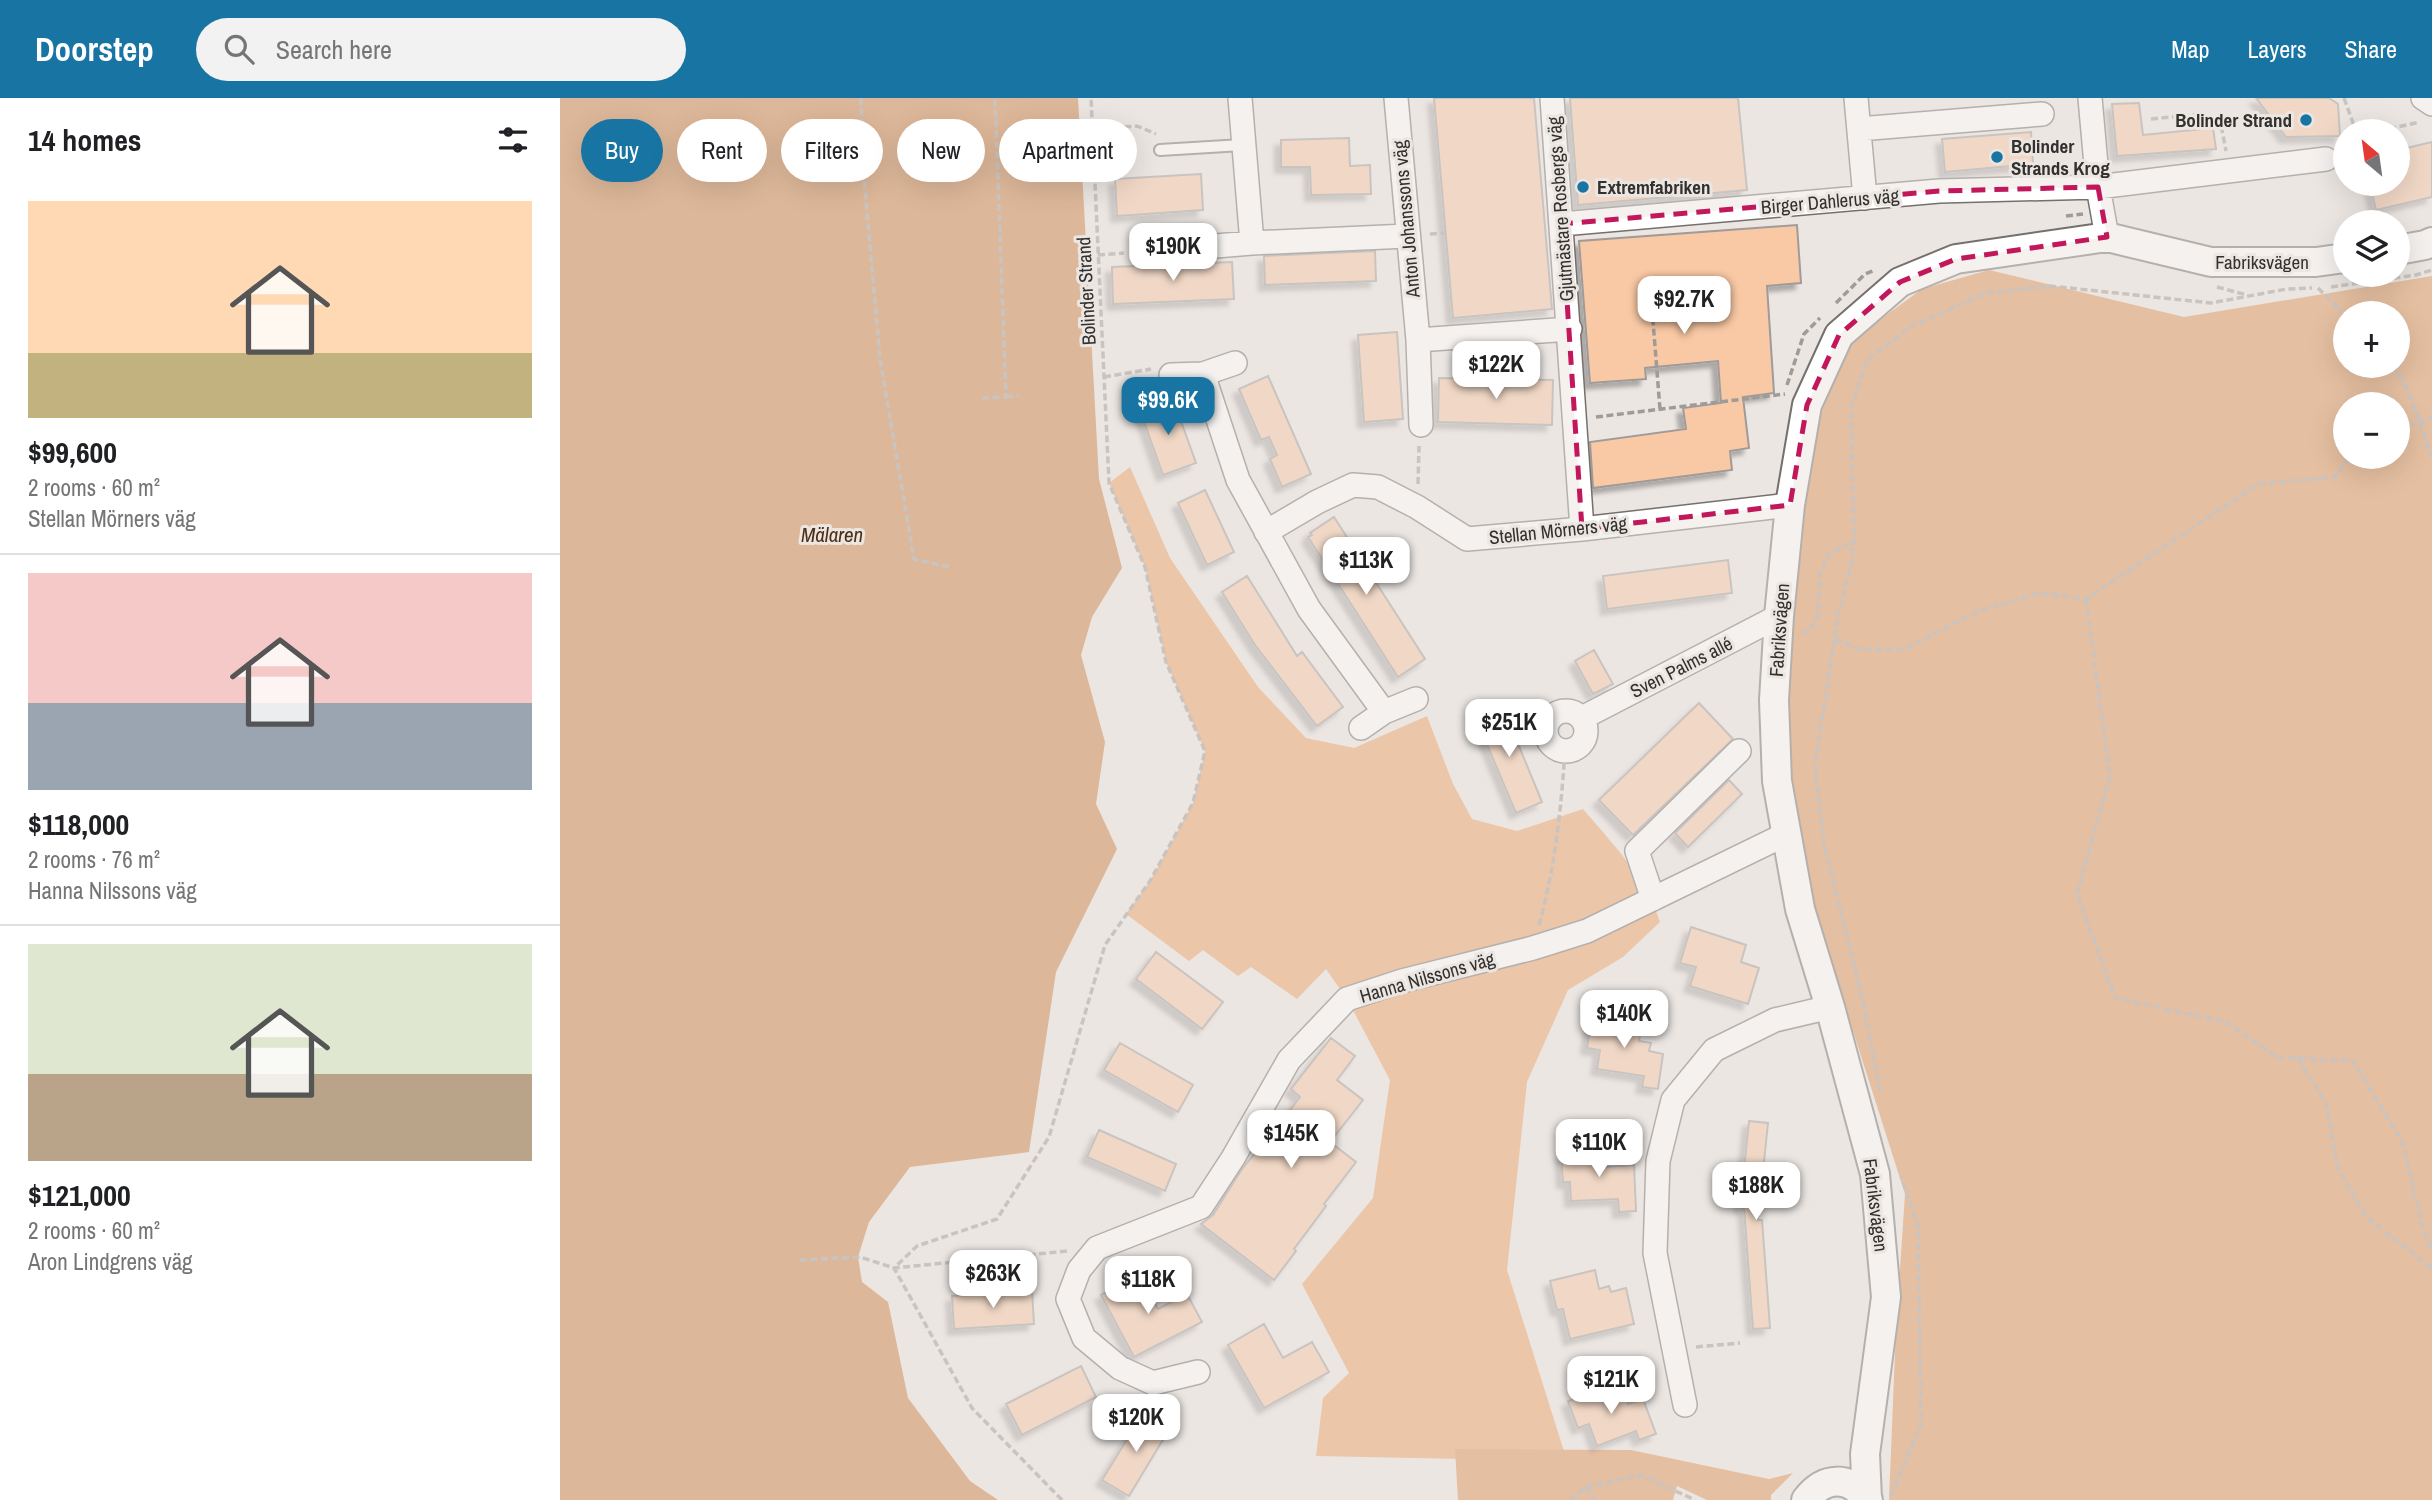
<!DOCTYPE html>
<html lang="en">
<head>
<meta charset="utf-8">
<style>
  body { margin:0; font-family:"Archivo Narrow",sans-serif; background:#f2f2f2; color:#202124; height:100vh; display:flex; flex-direction:column; font-size:26px; white-space:nowrap }
  * { box-sizing:border-box; margin:0 }
  p { font-size:23px; color:#757577 }
  .icon { flex:none; width:38px; height:38px; fill:none; stroke:currentColor; stroke-width:2; stroke-linecap:round; stroke-linejoin:round }
  .map { position:relative; flex:1; overflow:hidden }
  .drawer { display:flex; flex-direction:column; background:#fff; width:560px }
  .drawer>* { flex:none }
  .top-card { position:absolute; left:21px; top:21px; width:665px; height:63px; display:flex; gap:14px }
  .needle { width:46px; rotate:331deg }
  .buttons { position:absolute; left:1773px; top:21px; display:grid; gap:14px }
  .buttons a { display:grid; place-items:center; width:77px; height:77px; border-radius:50%; background:#fff; box-shadow:0 7px 28px #0002; font-size:35px }
  .price { position:absolute; translate:-50% -60px; padding:0 16px; border-radius:14px; background:#fff; color:#222; font-size:23px; line-height:46px; filter:drop-shadow(0 2px 4px #0008) }
  .price::after { content:''; position:absolute; left:50%; top:42px; width:21px; height:16px; margin-left:-10px; background:inherit; clip-path:polygon(0 0,100% 0,50% 100%) }
  .price.active { background:#1874a2; color:#fff }
  ul { padding:0; list-style:none }
  li { display:grid; align-content:center; gap:14px; height:371px; padding:0 28px }
  li+li { border-top:2px solid #e0e0e0 }
  li span { display:grid; place-items:center; height:217px; border-radius:0px; color:#555 }
  li>.icon { margin-inline-start:auto }
  span .icon { width:126px; height:126px; fill:#fffc; stroke-width:1 }
  li b { font-size:30px }
  h2 { display:flex; justify-content:space-between; align-items:center; height:84px; padding:0 28px; font-size:30px }
  .chip { padding:0 24px; border-radius:32px; background:#fff; box-shadow:0 7px 28px #0002; font-size:24px; line-height:63px }
  .chip.active { background:#1874a2; color:#fff }
  header { display:flex; align-items:center; gap:42px; box-sizing:border-box; height:98px; padding:0 35px; background:#1874a2; color:#fff }
  header strong { font-size:33px }
  nav { display:flex; gap:38px; margin-inline-start:auto; font-size:24px }
  .search { width:490px; height:63px; background:#f2f2f2; display:flex; align-items:center; gap:18px; box-sizing:border-box; padding:0 24px; border-radius:38px; color:#757577; font-size:26px }
  main { display:flex; flex:1; min-height:0 }
  .map>svg:first-child { display:block }
  .green { fill:#ee9f63 }
  .forest { fill:#de9053; fill-rule:evenodd }
  .water { fill:#cc7f41 }
  .building { fill:#f9c8a4; stroke:#a09b98; stroke-width:2; filter:url(#shadow) }
  .lines { fill:none; stroke-linecap:round; stroke-linejoin:round }
  .service-casing { stroke:#75706d; stroke-width:14 }
  .minor-casing { stroke:#75706d; stroke-width:26 }
  .tertiary-casing { stroke:#75706d; stroke-width:32 }
  .path { stroke:#9f9b98; stroke-width:3.5; stroke-dasharray:7 3.5; stroke-linecap:butt }
  .service { stroke:#fff; stroke-width:10 }
  .minor { stroke:#fff; stroke-width:23 }
  .tertiary { stroke:#fff; stroke-width:28 }
  .marked { fill:none; stroke:#c2185b; stroke-width:5; stroke-dasharray:14 9; stroke-linejoin:round }
  .poi-dot { fill:#1874a2; stroke:#ebe6e2; stroke-width:2.5 }
  .labels { text-anchor:middle; dominant-baseline:central; stroke-width:6; stroke-linejoin:round; paint-order:stroke }
  .poi-label { font-size:19px; font-weight:bold; fill:#33312f; stroke:#ebe6e2; text-anchor:start }
  .street-label { font-size:19px; fill:#33312f; stroke:#ebe6e2 }
  .water-label { font-size:21px; font-style:italic; fill:#4e2e14; stroke:#ebe6e2 }
</style>
</head>
<body>
<header>
<strong>Doorstep</strong>
<div class="search"><svg class="icon" aria-label="search" viewBox="0 0 24 24"><circle cx="10" cy="10" r="6"/><path d="M15 15l6 6"/></svg>Search here</div>
<nav><a>Map</a><a>Layers</a><a>Share</a></nav>
</header>
<main>
<section class="drawer">
<h2>14 homes<svg class="icon" aria-label="filters" viewBox="0 0 24 24"><path d="M4 7h16M4 17h16"/><circle cx="9" cy="7" r="2"/><circle cx="15" cy="17" r="2"/></svg></h2>
<ul>
<li><span style="background:linear-gradient(#ffd9b3 70%,#c2b280 0)"><svg class="icon" aria-label="home" viewBox="0 0 24 24"><path d="M3 11l9-7 9 7M6 9v11h12V9"/></svg></span><div><b>$99,600</b><p>2 rooms · 60 m²</p><p>Stellan Mörners väg</p></div></li>
<li><span style="background:linear-gradient(#f6c9c9 60%,#9aa5b1 0)"><svg class="icon" aria-label="home" viewBox="0 0 24 24"><path d="M3 11l9-7 9 7M6 9v11h12V9"/></svg></span><div><b>$118,000</b><p>2 rooms · 76 m²</p><p>Hanna Nilssons väg</p></div></li>
<li><span style="background:linear-gradient(#dfe7d0 60%,#b9a48a 0)"><svg class="icon" aria-label="home" viewBox="0 0 24 24"><path d="M3 11l9-7 9 7M6 9v11h12V9"/></svg></span><div><b>$121,000</b><p>2 rooms · 60 m²</p><p>Aron Lindgrens väg</p></div></li>
</ul>
</section>
<div class="map">
<svg width="1872" height="1402" viewBox="0 0 1872 1402">
  <defs>
    <filter id="shadow"><feDropShadow dx="-6" dy="6" stdDeviation="2" flood-color="#0004"/></filter>
  </defs>
  <rect width="100%" height="100%" fill="#ebe6e2"/>
  <path class="green" d="M 570,369 L 610,460 L 698,589 L 746,640 L 794,650 L 867,618 L 893,686 L 912,721 L 957,733 L 1023,711 C 1052,745 1086,780 1100,824 L 1063,859 L 1008,892 L 967,984 L 947,1172 L 1007,1363 L 756,1358 L 763,1300 L 789,1275 L 742,1186 L 813,1100 L 830,982 L 787,901 L 766,871 L 737,901 L 691,869 L 678,878 L 643,852 L 629,863 L 566,816 L 590,783 L 633,705 L 645,653 L 606,564 L 585,469 L 549,385 Z"/>
  <path class="forest" d="M 1429,172 L 1624,219 L 1872,178 L 1872,1402 L 1329,1402 L 1336,1231 L 1345,1096 L 1249,795 L 1218,598 L 1256,329 L 1288,245 L 1362,191 ZM 1785,215 L 1838,215 L 1838,268 L 1785,268 ZM 1785,306 L 1838,306 L 1838,359 L 1785,359 Z
    M 895,1351 L 1071,1352 L 1209,1381 L 1233,1375 L 1211,1397 L 1211,1402 L 1147,1402 L 1117,1388 L 1113,1402 L 898,1402 Z"/>
  <path class="water" d="M 0,0 L 518,0 L 539,381 L 562,470 L 532,519 L 521,557 L 545,644 L 536,706 L 557,751 L 496,874 L 469,1054 L 350,1069 L 309,1124 L 298,1159 L 302,1184 L 328,1204 L 348,1300 L 410,1383 L 438,1402 L 0,1402 Z"/>
  <path class="building" d="M 874,0 L 974,0 L 992,211 L 893,220 Z
    M 1010,0 L 1178,0 L 1187,92 L 1018,107 Z
    M 1696,0 L 1769,0 L 1778,6 L 1780,38 L 1726,39 Z
    M 1579,5 L 1583,37 L 1653,30 L 1656,51 L 1557,58 L 1552,6 Z
    M 1471,34 L 1473,66 L 1385,74 L 1382,41 Z
    M 789,40 L 790,68 L 810,67 L 811,96 L 751,97 L 750,69 L 721,69 L 721,42 Z
    M 1872,44 L 1872,99 L 1816,112 L 1810,86 L 1838,86 L 1838,52 Z
    M 641,76 L 643,112 L 557,118 L 555,81 Z
    M 1237,127 L 1241,185 L 1207,188 L 1214,295 L 1183,299 L 1189,350 L 1170,353 L 1172,372 L 1033,390 L 1030,344 L 1126,331 L 1123,310 L 1161,305 L 1158,263 L 1085,270 L 1086,281 L 1030,285 L 1019,143 Z
    M 815,153 L 816,183 L 705,187 L 704,158 Z
    M 672,164 L 674,201 L 553,206 L 552,169 Z
    M 837,234 L 843,321 L 804,324 L 798,237 Z
    M 708,278 L 751,376 L 722,389 L 710,361 L 717,357 L 709,339 L 701,342 L 679,291 Z
    M 879,280 L 993,282 L 992,327 L 878,324 Z
    M 613,301 L 636,365 L 603,377 L 580,312 Z
    M 645,392 L 674,454 L 647,467 L 618,405 Z
    M 774,419 L 865,561 L 838,579 L 748,439 L 752,437 L 750,435 Z
    M 1168,462 L 1172,495 L 1047,511 L 1043,478 Z
    M 687,478 L 737,558 L 742,554 L 783,609 L 757,628 L 695,547 L 662,494 Z
    M 1034,552 L 1053,586 L 1033,596 L 1015,563 Z
    M 1139,605 L 1173,641 L 1073,737 L 1039,702 Z
    M 942,607 L 982,704 L 956,715 L 915,618 Z
    M 1169,682 L 1182,696 L 1128,749 L 1115,735 Z
    M 1131,829 L 1186,847 L 1181,864 L 1199,870 L 1188,906 L 1130,888 L 1136,869 L 1120,865 Z
    M 596,854 L 663,904 L 642,931 L 576,881 Z
    M 1032,917 L 1082,925 L 1079,943 L 1091,945 L 1089,953 L 1103,956 L 1098,991 L 1082,989 L 1084,978 L 1037,971 L 1040,952 L 1027,950 Z
    M 771,940 L 795,958 L 777,982 L 803,1002 L 770,1044 L 796,1064 L 764,1106 L 766,1108 L 734,1151 L 736,1153 L 714,1182 L 641,1126 L 653,1117 L 682,1071 L 695,1055 L 697,1056 L 740,999 L 731,991 Z
    M 560,945 L 633,987 L 618,1014 L 544,972 Z
    M 1189,1023 L 1208,1025 L 1198,1122 L 1202,1122 L 1210,1230 L 1193,1231 L 1184,1110 L 1180,1110 Z
    M 539,1032 L 616,1066 L 605,1093 L 527,1059 Z
    M 1044,1052 L 1045,1069 L 1074,1067 L 1076,1113 L 1059,1114 L 1058,1101 L 1011,1103 L 1010,1084 L 1003,1084 L 1001,1055 Z
    M 1035,1172 L 1039,1191 L 1049,1188 L 1051,1194 L 1066,1190 L 1074,1226 L 1010,1241 L 1003,1211 L 997,1212 L 990,1183 Z
    M 580,1177 L 598,1211 L 627,1196 L 642,1224 L 574,1259 L 541,1197 Z
    M 472,1193 L 474,1226 L 394,1231 L 392,1198 Z
    M 704,1226 L 723,1260 L 752,1244 L 769,1274 L 704,1310 L 668,1247 Z
    M 521,1268 L 536,1299 L 462,1337 L 446,1306 Z
    M 1050,1288 L 1056,1304 L 1066,1300 L 1068,1306 L 1083,1301 L 1096,1336 L 1079,1342 L 1076,1333 L 1037,1348 L 1029,1326 L 1018,1330 L 1008,1303 Z
    M 584,1314 L 610,1330 L 569,1398 L 542,1382 Z"/>
  <g class="lines">
    <g class="service-casing">
      <path id="service" d="M 600,52 L 682,47"/>
    </g>
    <g class="minor-casing">
      <path id="minor" d="M 680,0 L 692,145
        M 836,0 L 858,242 L 861,327
        M 992,0 L 1022,431
        M 1296,0 L 1305,100
        M 1530,0 L 1538,89 L 1766,61
        M 1863,0 L 1872,6
        M 1299,31 L 1482,16
        M 1002,126 L 1379,93 L 1538,89 L 1547,139
        M 583,154 L 692,145 L 847,138
        M 858,242 L 1010,231
        M 643,276 L 678,382 L 749,511 L 824,614
        M 611,277 L 643,276 L 675,265
        M 706,434 L 757,404 L 793,387 L 818,389 L 857,409 L 907,441 L 1022,431 L 1230,407
        M986 633a20 20 0 1 1 40 0a20 20 0 1 1-40 0Z
        M 1022,620 L 1219,518
        M 801,630 L 824,614 L 856,601
        M 1093,801 L 1077,753 L 1179,653
        M 638,1274 L 593,1285 L 560,1270 L 524,1240 L 508,1201 L 519,1172 L 537,1150 L 641,1109 L 673,1060 L 729,962 L 787,901 L 842,883 L 973,850 L 1027,833 L 1226,736
        M 1125,1307 L 1095,1155 L 1098,1063 L 1113,1002 L 1154,952 L 1215,922 L 1270,909"/>
    </g>
    <g class="tertiary-casing">
      <path id="tertiary" d="M 1838,152 L 1865,147 L 1872,144
        M 1307,1401 L 1305,1356 L 1326,1199 L 1315,1076 L 1270,909 L 1240,811 L 1217,683 L 1214,602 L 1219,518 L 1230,407 L 1247,307 L 1279,237 L 1340,184 L 1396,161 L 1547,139 L 1651,164 L 1756,164 L 1785,160
        M 1246,1402 C 1264,1378 1289,1377 1308,1402"/>
    </g>
    <path class="path" d="M 301,0 L 303,69 L 320,261 L 354,461 L 389,469
      M 1784,0 L 1796,33
      M 1591,21 L 1644,16 L 1662,32 L 1666,53
      M 533,31 L 577,28 L 596,36
      M 1819,33 L 1860,24
      M 1506,118 L 1523,116
      M 870,136 L 885,135
      M 538,157 L 564,155
      M 1657,189 L 1687,197
      M 1771,189 L 1856,177 L 1872,172
      M 1758,190 L 1785,217
      M 1276,205 L 1305,176 L 1315,172
      M 1833,268 L 1847,290 L 1872,359
      M 544,279 L 591,271
      M 1227,287 L 1244,236 L 1260,220
      M 446,299 L 459,297
      M 422,300 L 446,299 L 435,0
      M 1100,311 L 1092,211 L 1164,204
      M 1036,319 L 1225,296
      M 1838,331 L 1872,320
      M 858,386 L 859,348
      M 1526,501 L 1550,677 L 1517,796 L 1555,900 L 1666,924 L 1717,959 L 1793,963 L 1843,1045 L 1863,1131 L 1872,1152
      M 1242,535 L 1249,533 L 1258,518 L 1260,475 L 1269,456 L 1294,443
      M 1275,541 L 1299,551 L 1345,551 L 1418,513 L 1481,495 L 1526,501 L 1698,386 L 1775,379 L 1789,359
      M 979,827 C 995,770 1001,712 1005,653
      M 1737,960 L 1766,1005 L 1777,1068 L 1806,1119 L 1872,1170
      M 1320,993 L 1301,894 L 1264,746 L 1255,667 L 1278,517 L 1291,467 L 1294,443 L 1291,310 L 1307,262 L 1352,228 L 1426,195 L 1490,188 L 1651,205 L 1727,191 L 1752,190
      M 240,1162 L 300,1159 L 334,1170 L 508,1153
      M 1136,1249 L 1180,1245
      M 1026,1389 L 1081,1377 L 1135,1402
      M 1331,1398 L 1361,1326 L 1358,1129 L 1341,1078
      M 502,1402 L 412,1310 L 334,1170 L 357,1148 L 437,1121 L 489,1039 L 545,847 L 590,783 L 633,705 L 645,653 L 606,564 L 585,469 L 549,385 L 531,0
      M 1010,1402 L 1026,1389 L 1034,1402"/>
    <use href="#service" class="service"/>
    <use href="#minor" class="minor"/>
    <use href="#tertiary" class="tertiary"/>
  </g>
  <path d="M0 0H1872V1402H0ZM 1538,89 L 1547,139 L 1396,161 L 1340,184 L 1279,237 L 1247,307 L 1230,407 L 1022,431 L 1002,126 L 1379,93 Z" fill="#ebe6e2" fill-opacity=".55" fill-rule="evenodd"/>
  <path class="marked" d="M 1538,89 L 1547,139 L 1396,161 L 1340,184 L 1279,237 L 1247,307 L 1230,407 L 1022,431 L 1002,126 L 1379,93 Z"/>
  <g class="poi-dot">
    <circle cx="1746" cy="22" r="7"/>
    <circle cx="1437" cy="59" r="7"/>
    <circle cx="1023" cy="89" r="7"/>
  </g>
  <g class="labels">
    <g class="poi-label">
      <text x="1732" y="22" text-anchor="end">Bolinder Strand</text>
      <text x="1451" y="48">Bolinder<tspan x="1451" dy="22">Strands Krog</tspan></text>
      <text x="1037" y="89">Extremfabriken</text>
    </g>
    <g class="street-label">
      <text transform="translate(1270 103) rotate(-5)">Birger Dahlerus väg</text>
      <text transform="translate(1000 111) rotate(-94)">Gjutmästare Rosbergs väg</text>
      <text transform="translate(846 121) rotate(-95)">Anton Johanssons väg</text>
      <text x="1702" y="164">Fabriksvägen</text>
      <text transform="translate(526 193) rotate(-93)">Bolinder Strand</text>
      <text transform="translate(998 432) rotate(-6)">Stellan Mörners väg</text>
      <text transform="translate(1219 532) rotate(-86)">Fabriksvägen</text>
      <text transform="translate(1121 569) rotate(-27)">Sven Palms allé</text>
      <text transform="translate(867 879) rotate(-16)">Hanna Nilssons väg</text>
      <text transform="translate(1316 1107) rotate(83)">Fabriksvägen</text>
    </g>
    <g class="water-label">
      <text x="272" y="436">Mälaren</text>
    </g>
  </g>
</svg>
<div class="buttons">
<a><svg class="needle" viewBox="-14 -14 28 28"><path d="M0-13l5 13h-10z" fill="#e53935"/><path d="M0 13l5-13h-10z" fill="#757577"/></svg></a>
<a><svg class="icon" aria-label="layers" viewBox="0 0 24 24"><path d="M12 4l9 5-9 5-9-5zM3 14l9 5 9-5"/></svg></a>
<a>+</a>
<a>−</a>
</div>
<b class="price" style="left:613px;top:185px">$190K</b>
<b class="price" style="left:1124px;top:238px">$92.7K</b>
<b class="price" style="left:936px;top:303px">$122K</b>
<b class="price active" style="left:608px;top:339px">$99.6K</b>
<b class="price" style="left:806px;top:499px">$113K</b>
<b class="price" style="left:949px;top:661px">$251K</b>
<b class="price" style="left:1064px;top:952px">$140K</b>
<b class="price" style="left:731px;top:1072px">$145K</b>
<b class="price" style="left:1039px;top:1081px">$110K</b>
<b class="price" style="left:1196px;top:1124px">$188K</b>
<b class="price" style="left:433px;top:1212px">$263K</b>
<b class="price" style="left:588px;top:1218px">$118K</b>
<b class="price" style="left:1051px;top:1318px">$121K</b>
<b class="price" style="left:576px;top:1356px">$120K</b>
<div class="top-card">
<a class="chip active">Buy</a>
<a class="chip">Rent</a>
<a class="chip">Filters</a>
<a class="chip">New</a>
<a class="chip">Apartment</a>
</div>
</div>
</main>
</body>
</html>
